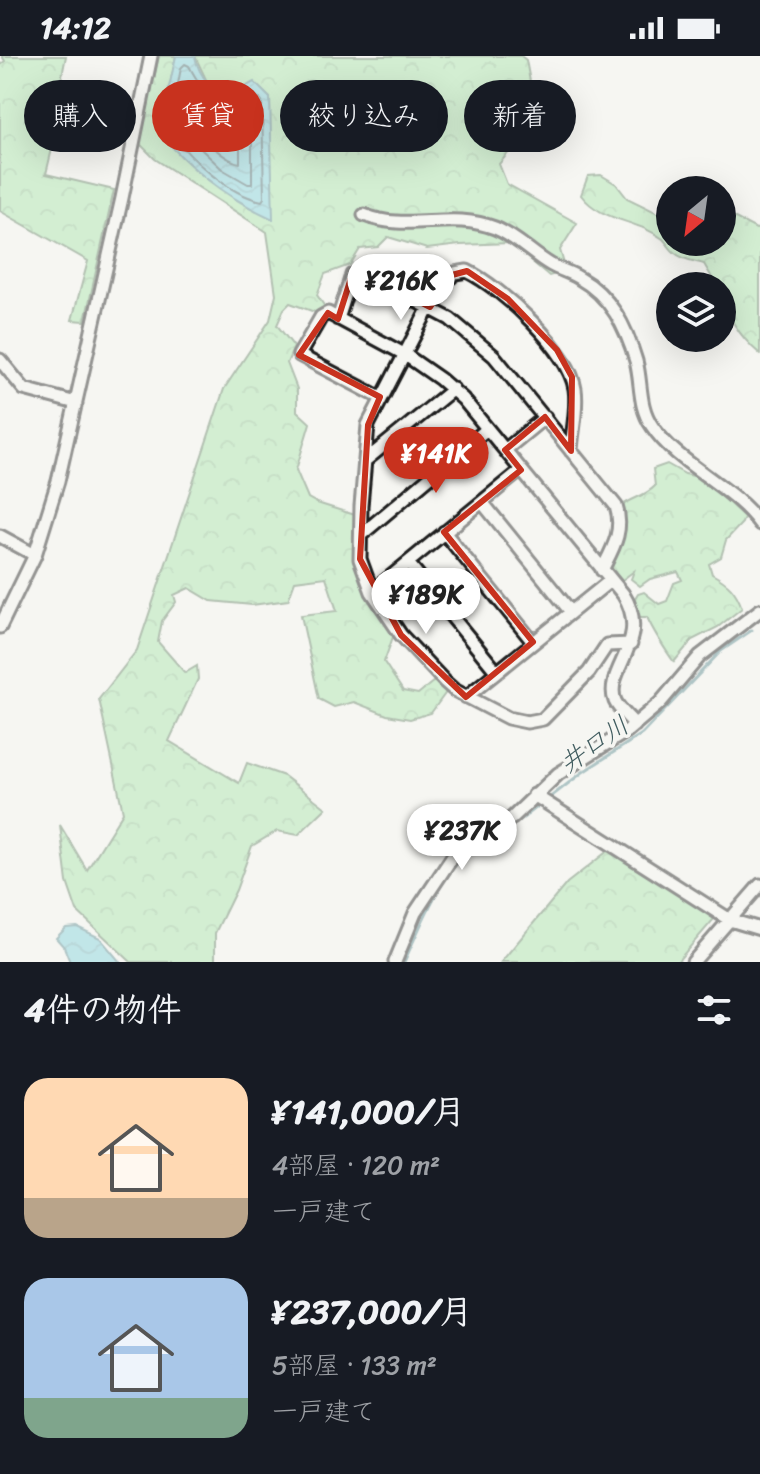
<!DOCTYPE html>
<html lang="ja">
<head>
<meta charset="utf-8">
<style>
  body { margin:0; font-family:Sriracha,"Klee One",sans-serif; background:#20242c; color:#f1f3f6; height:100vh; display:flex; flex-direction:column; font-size:30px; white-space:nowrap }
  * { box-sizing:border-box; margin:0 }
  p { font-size:26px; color:#9ea1a6 }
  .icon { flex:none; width:44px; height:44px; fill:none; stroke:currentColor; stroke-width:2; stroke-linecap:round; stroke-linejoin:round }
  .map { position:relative; height:906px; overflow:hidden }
  .side { display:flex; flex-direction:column; background:#171b24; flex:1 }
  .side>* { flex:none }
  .hud { position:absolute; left:24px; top:24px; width:712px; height:72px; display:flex; gap:16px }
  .needle { width:52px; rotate:209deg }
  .controls { position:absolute; left:656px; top:120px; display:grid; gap:16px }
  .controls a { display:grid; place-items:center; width:80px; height:80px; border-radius:50%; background:#171b24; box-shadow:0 8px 32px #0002; font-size:40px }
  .price { position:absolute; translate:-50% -68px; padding:0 18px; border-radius:28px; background:#fff; color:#222; font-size:26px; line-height:52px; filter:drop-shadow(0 2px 4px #0008) }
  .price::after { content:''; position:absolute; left:50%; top:48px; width:24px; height:18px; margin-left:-12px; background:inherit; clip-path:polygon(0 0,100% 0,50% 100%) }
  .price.active { background:#c8321e; color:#fff }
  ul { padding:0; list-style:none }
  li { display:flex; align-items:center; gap:24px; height:200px; padding:0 24px }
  li span { display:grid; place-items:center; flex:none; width:224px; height:160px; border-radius:24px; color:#555 }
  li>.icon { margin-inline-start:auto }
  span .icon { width:96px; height:96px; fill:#fffc; stroke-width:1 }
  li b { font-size:34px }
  h2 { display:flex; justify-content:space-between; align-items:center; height:96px; padding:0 24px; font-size:34px }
  .tag { padding:0 28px; border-radius:36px; background:#171b24; box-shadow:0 8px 32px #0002; font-size:28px; line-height:72px }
  .tag.active { background:#c8321e; color:#fff }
  .status { display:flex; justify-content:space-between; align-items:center; height:56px; padding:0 40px; background:#171b24; direction:ltr }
  .status svg { height:22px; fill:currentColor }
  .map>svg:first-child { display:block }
  .forest { fill:url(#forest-crowns); stroke:#628064; stroke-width:2 }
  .water { fill:url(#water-waves); stroke:#59898f; stroke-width:2 }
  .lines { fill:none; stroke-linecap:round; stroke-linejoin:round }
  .shore { stroke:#456569; stroke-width:2 }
  .stream { stroke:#59898f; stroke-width:3 }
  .minor-casing { stroke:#1c1c1c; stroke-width:17 }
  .minor { stroke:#f6f6f2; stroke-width:11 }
  .marked { fill:none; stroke:#c8321e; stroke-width:6; stroke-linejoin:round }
  .labels { text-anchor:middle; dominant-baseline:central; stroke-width:7; stroke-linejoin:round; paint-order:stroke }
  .water-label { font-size:26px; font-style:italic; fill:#405c5f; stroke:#f6f6f2 }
</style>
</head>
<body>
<div class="status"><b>14:12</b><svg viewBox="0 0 49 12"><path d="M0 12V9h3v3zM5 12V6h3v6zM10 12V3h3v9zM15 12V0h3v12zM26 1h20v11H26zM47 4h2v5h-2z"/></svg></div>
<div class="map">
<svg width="760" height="906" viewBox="0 0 760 906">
  <defs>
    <pattern id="forest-crowns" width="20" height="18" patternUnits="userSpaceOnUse" patternTransform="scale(2)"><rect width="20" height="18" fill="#a8e5ac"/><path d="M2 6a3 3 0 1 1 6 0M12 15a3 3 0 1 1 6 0" fill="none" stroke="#90c493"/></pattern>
    <pattern id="water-waves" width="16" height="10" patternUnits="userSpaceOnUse" patternTransform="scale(2)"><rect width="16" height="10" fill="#82d2dc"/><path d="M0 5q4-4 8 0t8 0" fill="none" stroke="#70b4bc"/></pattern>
  </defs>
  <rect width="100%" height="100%" fill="#f6f6f2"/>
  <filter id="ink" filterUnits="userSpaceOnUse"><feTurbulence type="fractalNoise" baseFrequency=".0125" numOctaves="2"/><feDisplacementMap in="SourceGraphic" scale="16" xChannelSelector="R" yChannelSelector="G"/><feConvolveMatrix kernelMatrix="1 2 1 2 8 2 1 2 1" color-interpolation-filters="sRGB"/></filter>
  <g filter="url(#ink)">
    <path class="forest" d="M 2,0 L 66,0 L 51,73 L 56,76 L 46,118 L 114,134 L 85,265 L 72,264 L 88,205 L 0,155 L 0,9 L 5,5 Z
      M 159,0 L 176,0 L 160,76 L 231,140 L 272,162 L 270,42 L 254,27 L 232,38 L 209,30 L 195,0 L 521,0 L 526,4 L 537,63 L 499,108 L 507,128 L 577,167 L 560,194 L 566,215 L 549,220 L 510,187 L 460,189 L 427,193 L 388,181 L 378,191 L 360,193 L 350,209 L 325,218 L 317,239 L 325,251 L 320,258 L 290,247 L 284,253 L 277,269 L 294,291 L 287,307 L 297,333 L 297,355 L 310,367 L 296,414 L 308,442 L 317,447 L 355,459 L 353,505 L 371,541 L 394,578 L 384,606 L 403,635 L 418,638 L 434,625 L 447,635 L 431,657 L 410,663 L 387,659 L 354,646 L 334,651 L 319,643 L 301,559 L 337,555 L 326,521 L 295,525 L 288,544 L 252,549 L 211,545 L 189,532 L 174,539 L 176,546 L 162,565 L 158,586 L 185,617 L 197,610 L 198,623 L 169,685 L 239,727 L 247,707 L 284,720 L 326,752 L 298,779 L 277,775 L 252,790 L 236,834 L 215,877 L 215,906 L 131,906 L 77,855 L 67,826 L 60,769 L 87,814 L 123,756 L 99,643 L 137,594 L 224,333 L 270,264 L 276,238 L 267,176 L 155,103 L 139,87 Z
      M 601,119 L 616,128 L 627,142 L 670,163 L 670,186 L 722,186 L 722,155 L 756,173 L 760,172 L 760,298 C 741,282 722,256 722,230 L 717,230 L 704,208 C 694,205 683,204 675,197 C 670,193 667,187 663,183 C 637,163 601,166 581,139 L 588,120 Z
      M 667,408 L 685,418 L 702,422 L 744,461 L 742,467 L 726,484 L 721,501 L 709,508 L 712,518 C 728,527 736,534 742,552 L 718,571 L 692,584 L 674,606 C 666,595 652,573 647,561 L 639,561 L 635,543 L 638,538 L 644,536 L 659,548 L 667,545 L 674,527 L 682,524 L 678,516 L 650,523 L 640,530 L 631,523 L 634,515 L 618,527 L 609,512 C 619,491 632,473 620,451 C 631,442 646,440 655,430 L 653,413 Z
      M 609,794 L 688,843 L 714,863 L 677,906 L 501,906 L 567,827 Z"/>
    <path class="water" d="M 176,0 L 195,0 C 198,18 215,43 236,36 C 243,34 247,29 254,26 L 270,42 L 273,163 C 229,143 190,114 159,76 Z
      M 77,871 L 100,882 L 120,906 L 70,906 L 64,891 L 56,882 L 66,872 Z"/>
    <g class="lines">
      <path class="shore" d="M 185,8 L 189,10 C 205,39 218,57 252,36 L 262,45 L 264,142 L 262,145 C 227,138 191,103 169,75 L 181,12 Z
        M 189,36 C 201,45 215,56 232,56 C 240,55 245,52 252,53 L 252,128 L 248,128 L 222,113 L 180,73 L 186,39 Z
        M 199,58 L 211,64 L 240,69 L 240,107 C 225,105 200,81 192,67 L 194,59 Z"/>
      <path class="stream" d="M 548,743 L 583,716 L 642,678 L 721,595 L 752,574
        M 404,906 C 421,869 438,823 469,795 C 483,783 502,776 517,766 C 525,761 533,754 541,748"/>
      <g class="minor-casing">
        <path id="minor" d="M 364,159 C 408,177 450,154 495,172 C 517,181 532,198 551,209 C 560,214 570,216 579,222 C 611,240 626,271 636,305 C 642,327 638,350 652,370 C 678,409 732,429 760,468
          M 338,263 L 352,219 L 361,216 L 450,263 L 494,300 L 616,450 C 624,475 613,492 602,514
          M 0,304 L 24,333 L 76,347
          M 381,342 L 299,299 L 321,261 L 328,257 L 404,298 L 440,323 L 463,343 L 623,538 C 653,585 603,614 615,645 C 619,654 629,661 635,669
          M 505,394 L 545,361
          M 571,395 C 572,375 578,353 575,333 C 569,294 502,232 467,215 L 455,217 L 439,232 L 368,369 L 361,450 L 360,503 L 372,536 L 401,579 L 445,626 L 454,634 L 508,662 L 527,666 L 543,663 L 589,616 L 607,589 L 631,588
          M 366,404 L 453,333
          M 482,446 L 571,556
          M 444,476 L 533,586
          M 362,478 L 487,373
          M 0,480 L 35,499
          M 408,507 L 497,616
          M 372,536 L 521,414
          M 0,571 L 35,499 L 58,425 L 122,142 L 151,0
          M 466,641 L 611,524
          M 534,739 L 730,864 L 760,873
          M 395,906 L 415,857 L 457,794 L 512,762 L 558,718 L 627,675 L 660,647 L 700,600 L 760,554
          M 693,906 L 760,829"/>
      </g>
      <use href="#minor" class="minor"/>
    </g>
  </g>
  <path d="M0 0H760V906H0ZM 467,215 L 508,243 L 557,294 L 572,321 L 571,395 L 545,361 L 505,394 L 521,414 L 444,476 L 533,586 L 466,641 L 401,579 L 360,503 L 368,369 L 380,341 L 299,299 L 328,257 L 338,263 L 352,219 L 361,216 L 430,251 L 452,219 Z" fill="#f6f6f2" fill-opacity=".55" fill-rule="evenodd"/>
  <path class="marked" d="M 467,215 L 508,243 L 557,294 L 572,321 L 571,395 L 545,361 L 505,394 L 521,414 L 444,476 L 533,586 L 466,641 L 401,579 L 360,503 L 368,369 L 380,341 L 299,299 L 328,257 L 338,263 L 352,219 L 361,216 L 430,251 L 452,219 Z"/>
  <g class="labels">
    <g class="water-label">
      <text transform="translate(594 688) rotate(-35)">井口川</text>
    </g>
  </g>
</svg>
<div class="controls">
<a><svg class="needle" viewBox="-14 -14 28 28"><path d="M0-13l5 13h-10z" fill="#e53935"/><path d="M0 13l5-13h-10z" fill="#9ea1a6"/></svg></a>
<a><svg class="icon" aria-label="layers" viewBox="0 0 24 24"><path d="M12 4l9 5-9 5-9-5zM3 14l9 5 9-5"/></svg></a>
</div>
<b class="price" style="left:401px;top:266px">¥216K</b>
<b class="price active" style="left:436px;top:439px">¥141K</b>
<b class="price" style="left:426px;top:580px">¥189K</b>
<b class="price" style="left:462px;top:816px">¥237K</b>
<div class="hud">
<a class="tag">購入</a>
<a class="tag active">賃貸</a>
<a class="tag">絞り込み</a>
<a class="tag">新着</a>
</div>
</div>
<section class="side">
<h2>4件の物件<svg class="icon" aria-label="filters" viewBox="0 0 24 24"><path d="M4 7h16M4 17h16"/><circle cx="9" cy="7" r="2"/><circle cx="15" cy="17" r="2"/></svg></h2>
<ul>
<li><span style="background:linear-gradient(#ffd9b3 75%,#b9a48a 0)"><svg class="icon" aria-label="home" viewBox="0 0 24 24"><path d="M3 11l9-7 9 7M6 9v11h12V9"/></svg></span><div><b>¥141,000/月</b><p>4部屋 · 120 m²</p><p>一戸建て</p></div></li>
<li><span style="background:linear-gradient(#a9c7e8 75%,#7fa58c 0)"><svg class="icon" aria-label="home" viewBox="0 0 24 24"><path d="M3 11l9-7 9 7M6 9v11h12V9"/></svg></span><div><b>¥237,000/月</b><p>5部屋 · 133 m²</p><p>一戸建て</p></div></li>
</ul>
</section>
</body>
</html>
